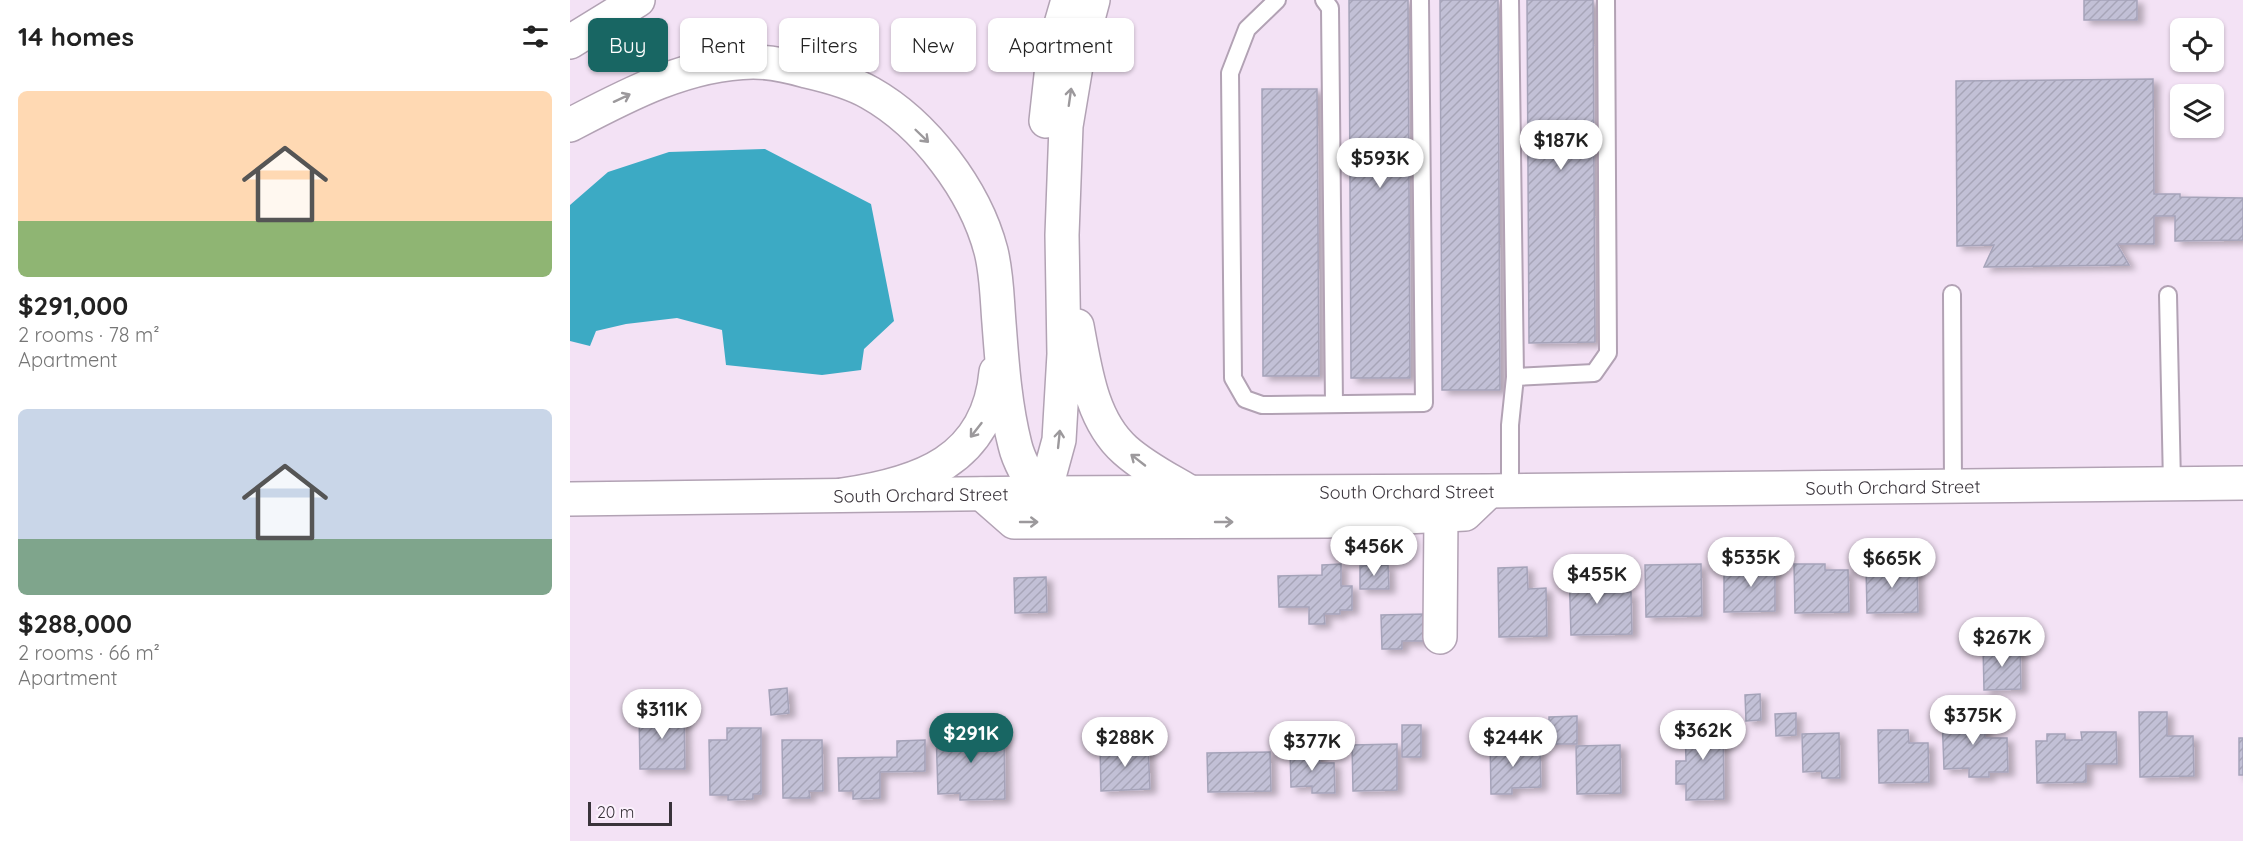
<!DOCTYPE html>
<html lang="en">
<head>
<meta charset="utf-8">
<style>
  body { margin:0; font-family:Quicksand,sans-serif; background:#f2f2f2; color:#222; height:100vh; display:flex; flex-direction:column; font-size:22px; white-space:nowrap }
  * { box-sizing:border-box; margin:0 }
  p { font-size:20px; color:#767676 }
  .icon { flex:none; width:33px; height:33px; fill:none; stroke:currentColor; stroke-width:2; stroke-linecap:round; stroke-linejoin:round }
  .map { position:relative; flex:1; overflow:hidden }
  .panel { display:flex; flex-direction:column; background:#fff; width:570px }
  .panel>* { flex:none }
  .top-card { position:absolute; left:18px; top:18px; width:570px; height:54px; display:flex; gap:12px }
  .controls { position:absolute; left:1600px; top:18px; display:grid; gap:12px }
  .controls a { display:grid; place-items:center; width:54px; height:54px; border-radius:9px; background:#fff; box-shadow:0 2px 4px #0004; font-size:30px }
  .scale { position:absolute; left:18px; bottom:15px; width:84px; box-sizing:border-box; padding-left:6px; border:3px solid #39333a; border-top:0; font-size:16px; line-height:21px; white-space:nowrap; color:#39333a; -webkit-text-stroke:4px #fcf2fd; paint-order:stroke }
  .price { position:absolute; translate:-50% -51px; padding:0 14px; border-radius:21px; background:#fff; color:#222; font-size:20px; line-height:39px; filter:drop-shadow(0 2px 3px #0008) }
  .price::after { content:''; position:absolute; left:50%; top:36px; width:18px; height:14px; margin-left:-9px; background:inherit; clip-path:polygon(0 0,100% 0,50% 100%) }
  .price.active { background:#186663; color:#fff }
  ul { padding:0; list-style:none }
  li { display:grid; align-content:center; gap:12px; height:318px; padding:0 18px }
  li span { display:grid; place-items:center; height:186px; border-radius:9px; color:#555 }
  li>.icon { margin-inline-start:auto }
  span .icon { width:108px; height:108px; fill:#fffc; stroke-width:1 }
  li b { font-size:26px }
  h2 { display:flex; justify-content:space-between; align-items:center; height:72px; padding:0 18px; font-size:26px }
  .pill { padding:0 21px; border-radius:9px; background:#fff; box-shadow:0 2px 4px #0004; font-size:21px; line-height:54px }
  .pill.active { background:#186663; color:#fff }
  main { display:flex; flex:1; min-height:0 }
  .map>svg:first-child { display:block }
  .water { fill:#3caac4 }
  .building { fill:url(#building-hatch); stroke:#a5a3b9; stroke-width:1.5; filter:url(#shadow) }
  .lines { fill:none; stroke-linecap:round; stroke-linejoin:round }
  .lane-casing { stroke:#b2a2b4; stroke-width:20 }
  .street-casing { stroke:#b2a2b4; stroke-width:36 }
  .secondary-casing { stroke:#b2a2b4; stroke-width:36 }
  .primary-casing { stroke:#b2a2b4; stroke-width:36 }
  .highway-casing { stroke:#b2a2b4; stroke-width:36 }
  .lane { stroke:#fff; stroke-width:16 }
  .street { stroke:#fff; stroke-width:33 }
  .secondary { stroke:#fff; stroke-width:33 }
  .primary { stroke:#fff; stroke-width:33 }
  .highway { stroke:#fff; stroke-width:33 }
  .oneway { stroke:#9c999c }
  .labels { text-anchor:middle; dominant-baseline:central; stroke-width:6; stroke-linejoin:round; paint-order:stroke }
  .street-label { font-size:18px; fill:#39333a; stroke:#fcf2fd }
</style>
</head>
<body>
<main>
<section class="panel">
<h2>14 homes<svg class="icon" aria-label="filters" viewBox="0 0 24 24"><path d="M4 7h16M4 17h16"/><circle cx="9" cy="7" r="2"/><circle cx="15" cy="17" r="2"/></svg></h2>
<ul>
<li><span style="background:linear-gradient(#ffd9b3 70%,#8fb573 0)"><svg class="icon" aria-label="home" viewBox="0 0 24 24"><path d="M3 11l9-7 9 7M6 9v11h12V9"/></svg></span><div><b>$291,000</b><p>2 rooms · 78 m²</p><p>Apartment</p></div></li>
<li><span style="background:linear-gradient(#c9d6e8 70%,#7fa58c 0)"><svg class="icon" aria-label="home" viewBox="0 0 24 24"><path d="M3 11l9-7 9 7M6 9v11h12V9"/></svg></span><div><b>$288,000</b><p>2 rooms · 66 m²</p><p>Apartment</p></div></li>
</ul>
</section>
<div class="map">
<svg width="1673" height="841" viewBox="0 0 1673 841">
  <defs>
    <pattern id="building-hatch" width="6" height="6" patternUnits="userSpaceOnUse" patternTransform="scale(1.5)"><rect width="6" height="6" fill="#c2c0d6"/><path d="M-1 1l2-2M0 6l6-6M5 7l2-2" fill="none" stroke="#a7a5b8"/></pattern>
    <filter id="shadow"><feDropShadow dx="6" dy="4" stdDeviation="3" flood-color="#0004"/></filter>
  </defs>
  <rect width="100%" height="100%" fill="#f3e2f5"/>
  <path class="water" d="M 195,149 L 301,204 L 324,321 L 294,349 L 291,370 L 252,375 L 156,365 L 152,330 L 107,318 L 56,324 L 26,331 L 20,346 L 0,341 L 0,205 L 38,172 L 99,152 Z"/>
  <path class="building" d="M 779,0 L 838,0 L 840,378 L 781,378 Z
    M 870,0 L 928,0 L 930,390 L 872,390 Z
    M 957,0 L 1023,0 L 1025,342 L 959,343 Z
    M 1514,0 L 1567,0 L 1567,20 L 1514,20 Z
    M 1583,79 L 1584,194 L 1610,194 L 1610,197 L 1673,198 L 1673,240 L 1605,241 L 1605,216 L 1584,216 L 1584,244 L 1547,244 L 1559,265 L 1414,267 L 1424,245 L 1387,246 L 1386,81 Z
    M 692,89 L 747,89 L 749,376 L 693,376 Z
    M 1175,559 L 1205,559 L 1205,611 L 1154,612 L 1154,572 L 1176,572 Z
    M 771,564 L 771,586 L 782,586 L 782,610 L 770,610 L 770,614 L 754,614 L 755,624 L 739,624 L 739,607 L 709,607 L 708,576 L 752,575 L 752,565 Z
    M 1131,564 L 1132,616 L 1076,617 L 1075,565 Z
    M 1224,564 L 1255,564 L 1255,570 L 1278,570 L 1279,612 L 1225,613 Z
    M 1347,564 L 1348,612 L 1297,613 L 1296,565 Z
    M 818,565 L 819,589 L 790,589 L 790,566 Z
    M 1034,566 L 1034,593 L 1061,592 L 1062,634 L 1001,635 L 999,567 Z
    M 957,567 L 958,589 L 976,588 L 977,636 L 929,637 L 928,568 Z
    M 476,577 L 477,612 L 445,613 L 444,578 Z
    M 855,614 L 855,641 L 832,641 L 832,649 L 812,649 L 811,615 Z
    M 1413,646 L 1450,646 L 1451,689 L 1414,690 Z
    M 217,688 L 219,713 L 201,715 L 199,690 Z
    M 1190,694 L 1191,720 L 1176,721 L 1175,695 Z
    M 114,711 L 115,769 L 70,769 L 69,712 Z
    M 1569,712 L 1597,712 L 1597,736 L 1623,736 L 1624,776 L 1570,777 Z
    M 1226,713 L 1226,735 L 1206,736 L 1205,714 Z
    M 1415,714 L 1415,738 L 1437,738 L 1438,772 L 1419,772 L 1419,777 L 1399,777 L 1399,768 L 1374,769 L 1372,716 Z
    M 1007,716 L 1007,744 L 979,744 L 979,717 Z
    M 1129,718 L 1153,718 L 1154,799 L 1116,800 L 1116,784 L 1106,784 L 1106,761 L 1116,761 L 1115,724 L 1129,724 Z
    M 832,725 L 851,725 L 851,757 L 832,757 Z
    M 157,728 L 191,728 L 191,794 L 183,794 L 183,799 L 158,800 L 158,795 L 140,795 L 139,740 L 157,740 Z
    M 1308,730 L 1338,730 L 1339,743 L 1358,743 L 1359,782 L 1309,783 Z
    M 434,731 L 435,799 L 390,800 L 390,793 L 368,794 L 366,732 Z
    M 1511,732 L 1546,732 L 1547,764 L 1516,764 L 1516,782 L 1467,783 L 1466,741 L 1477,741 L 1477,734 L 1495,734 L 1495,740 L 1512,740 Z
    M 1269,733 L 1270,778 L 1252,778 L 1251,771 L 1233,772 L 1232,734 Z
    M 1669,738 L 1673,738 L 1673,775 L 1669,775 Z
    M 212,740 L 252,740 L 253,791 L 239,791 L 240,798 L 213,798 Z
    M 355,740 L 355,771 L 310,772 L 310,798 L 283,799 L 283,791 L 269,791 L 268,758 L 327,757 L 327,741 Z
    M 920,741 L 946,741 L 946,751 L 970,751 L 971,787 L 942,788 L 942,794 L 921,794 Z
    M 827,744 L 827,790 L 783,791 L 782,745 Z
    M 578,745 L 580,789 L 531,791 L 530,746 Z
    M 1050,745 L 1051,793 L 1007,794 L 1006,746 Z
    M 749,749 L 750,763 L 764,763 L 765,793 L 742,793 L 742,786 L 721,787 L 720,750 Z
    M 700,752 L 701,791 L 638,792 L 637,753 Z"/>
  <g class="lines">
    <g class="lane-casing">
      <path id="lane" d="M 707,0 L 677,29 L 660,73 L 663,378 L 675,399 L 692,405 L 854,403 L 850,0
        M 754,0 L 760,8 L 764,404
        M 940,0 L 945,377 L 940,425 L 940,490
        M 1382,294 L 1383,486
        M 1598,295 L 1602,484
        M 945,377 L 1024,373 L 1038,353 L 1036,0"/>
    </g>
    <g class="street-casing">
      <path id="street" d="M 870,637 L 871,515"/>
    </g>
    <g class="secondary-casing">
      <g id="secondary">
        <path id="s1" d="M 469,493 L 918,491 L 1673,483"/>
        <path d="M 412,494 L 444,522 L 757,521 L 895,514 L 917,493"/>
      </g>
    </g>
    <g class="primary-casing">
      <g id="primary">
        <path id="s2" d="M 0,499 L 469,493"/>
      </g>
    </g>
    <g class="highway-casing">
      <path id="highway" d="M 0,42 L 68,0
        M 476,121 L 484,48 L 498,0
        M 0,125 C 57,95 117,63 183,62 C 200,62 219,66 236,71 C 258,76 281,82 300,93 C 355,124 405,190 421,251 C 427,275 427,299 429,323 C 432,363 435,406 445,445 C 449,462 459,478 469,493 L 480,473 L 489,440 L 494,354 L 492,235 L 496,126 L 507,60 L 523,0
        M 507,326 C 515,368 521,420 555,450 C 574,467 596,478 618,491
        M 272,495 C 349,484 418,461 426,372"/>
    </g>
    <use href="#lane" class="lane"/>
    <use href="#street" class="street"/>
    <use href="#secondary" class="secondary"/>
    <use href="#primary" class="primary"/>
    <use href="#highway" class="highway"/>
  </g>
  <defs><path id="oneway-shaft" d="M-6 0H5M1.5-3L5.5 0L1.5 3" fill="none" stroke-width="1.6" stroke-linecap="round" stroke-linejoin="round" transform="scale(1.5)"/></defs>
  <g class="oneway">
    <use href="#oneway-shaft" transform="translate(500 97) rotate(-82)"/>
    <use href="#oneway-shaft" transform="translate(52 98) rotate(-25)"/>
    <use href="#oneway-shaft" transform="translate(352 136) rotate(44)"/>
    <use href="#oneway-shaft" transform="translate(406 430) rotate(128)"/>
    <use href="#oneway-shaft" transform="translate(489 439) rotate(-84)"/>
    <use href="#oneway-shaft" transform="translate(568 460) rotate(-142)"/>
    <use href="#oneway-shaft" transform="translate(459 522)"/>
    <use href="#oneway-shaft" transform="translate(654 522)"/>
  </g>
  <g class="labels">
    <g class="street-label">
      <text stroke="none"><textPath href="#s1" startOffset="854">South Orchard Street</textPath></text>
      <text stroke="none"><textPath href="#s1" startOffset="368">South Orchard Street</textPath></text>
      <text stroke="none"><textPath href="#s2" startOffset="351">South Orchard Street</textPath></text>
    </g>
  </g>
</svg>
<div class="controls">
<a><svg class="icon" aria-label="locate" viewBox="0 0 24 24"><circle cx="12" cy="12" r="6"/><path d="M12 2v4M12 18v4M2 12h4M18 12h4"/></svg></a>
<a><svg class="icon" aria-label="layers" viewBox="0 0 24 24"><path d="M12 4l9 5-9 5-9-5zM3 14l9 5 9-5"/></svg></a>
</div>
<div class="scale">20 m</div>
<b class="price" style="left:991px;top:171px">$187K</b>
<b class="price" style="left:810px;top:189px">$593K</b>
<b class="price" style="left:804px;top:577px">$456K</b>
<b class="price" style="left:1181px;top:588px">$535K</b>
<b class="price" style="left:1322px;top:589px">$665K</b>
<b class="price" style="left:1027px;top:605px">$455K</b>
<b class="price" style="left:1432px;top:668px">$267K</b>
<b class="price" style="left:92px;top:740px">$311K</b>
<b class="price" style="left:1403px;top:746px">$375K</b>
<b class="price" style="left:1133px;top:761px">$362K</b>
<b class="price active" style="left:401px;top:764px">$291K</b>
<b class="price" style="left:555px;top:768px">$288K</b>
<b class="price" style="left:943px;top:768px">$244K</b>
<b class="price" style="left:742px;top:772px">$377K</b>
<div class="top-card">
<a class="pill active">Buy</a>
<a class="pill">Rent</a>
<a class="pill">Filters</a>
<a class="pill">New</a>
<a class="pill">Apartment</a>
</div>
</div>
</main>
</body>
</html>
